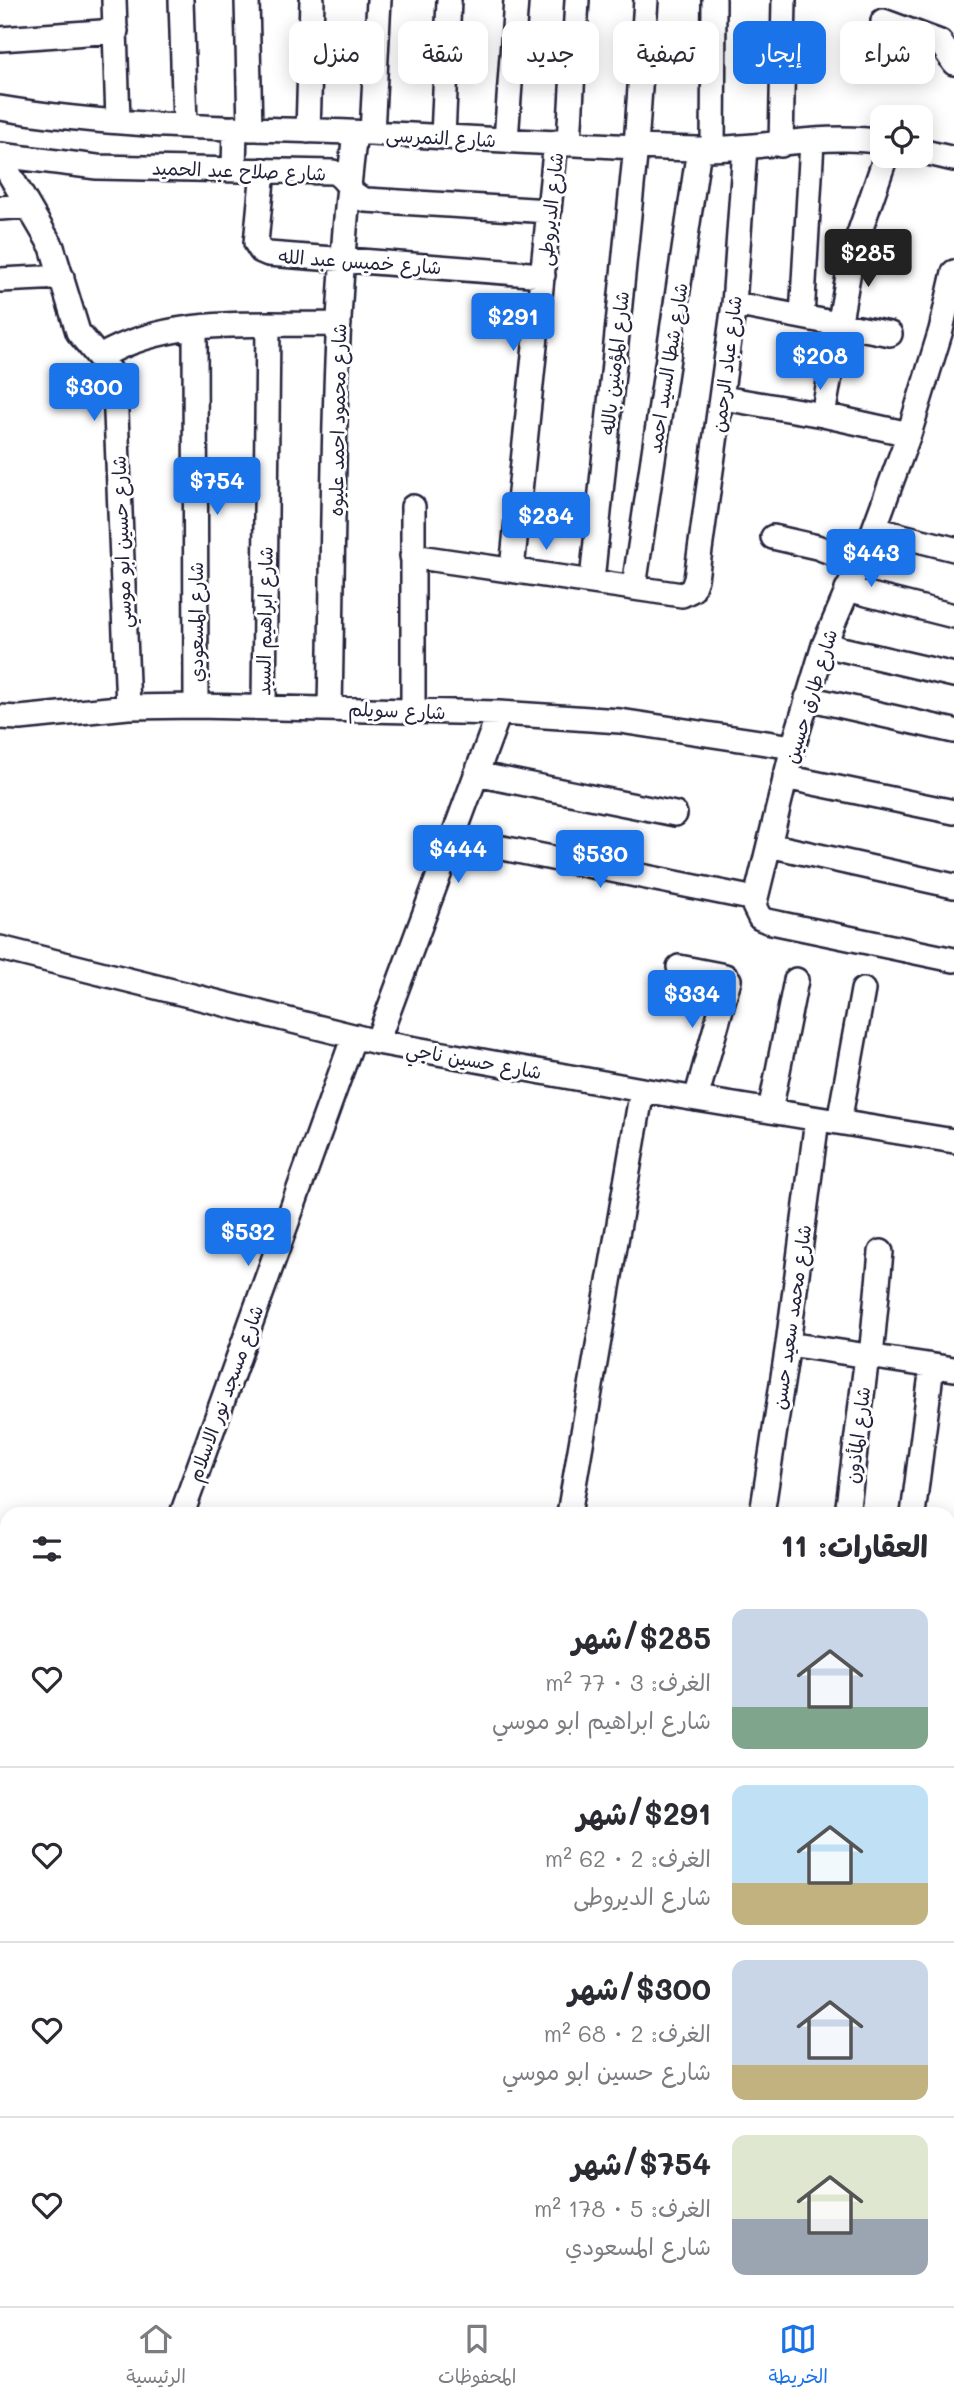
<!DOCTYPE html>
<html lang="ar">
<head>
<meta charset="utf-8">
<style>
  body { margin:0; font-family:Mali,"Playpen Sans Arabic",sans-serif; background:#f7f7f7; color:#2b2b33; direction:rtl; height:100vh; display:flex; flex-direction:column; font-size:26px; white-space:nowrap }
  * { box-sizing:border-box; margin:0 }
  p { font-size:23px; color:#7c7c81 }
  .icon { flex:none; width:38px; height:38px; fill:none; stroke:currentColor; stroke-width:2; stroke-linecap:round; stroke-linejoin:round }
  .map { position:relative; flex:1; overflow:hidden; direction:ltr }
  .details { position:absolute; left:0px; top:1507px; width:956px; height:800px; display:flex; flex-direction:column; background:#fff; border-radius:21px 21px 0 0; box-shadow:0 4px 18px #0003; direction:rtl }
  .details>* { flex:none }
  .top-card { position:absolute; left:21px; top:21px; width:914px; height:63px; direction:rtl; display:flex; gap:14px }
  .controls { position:absolute; left:870px; top:105px; display:grid; gap:14px }
  .controls a { display:grid; place-items:center; width:63px; height:63px; border-radius:14px; background:#fff; box-shadow:0 4px 18px #0003; font-size:35px }
  .price { position:absolute; translate:-50% -60px; padding:0 16px; border-radius:7px; background:#1a73e8; color:#fff; font-size:23px; line-height:46px; filter:drop-shadow(0 2px 4px #0008) }
  .price::after { content:''; position:absolute; left:50%; top:42px; width:21px; height:16px; margin-left:-10px; background:inherit; clip-path:polygon(0 0,100% 0,50% 100%) }
  .price.current { background:#222; color:#fff }
  ul { padding:0; list-style:none }
  li { display:flex; align-items:center; gap:21px; height:175px; padding:0 28px }
  li+li { border-top:2px solid #e1e1e2 }
  li span { display:grid; place-items:center; flex:none; width:196px; height:140px; border-radius:14px; color:#555 }
  li>.icon { margin-inline-start:auto }
  span .icon { width:84px; height:84px; fill:#fffc; stroke-width:1 }
  li b { font-size:30px }
  h2 { display:flex; justify-content:space-between; align-items:center; height:84px; padding:0 28px; font-size:30px }
  .pill { padding:0 24px; border-radius:14px; background:#fff; box-shadow:0 4px 18px #0003; font-size:24px; line-height:63px }
  .pill.current { background:#1a73e8; color:#fff }
  .menu { display:flex; justify-content:space-around; align-items:center; height:98px; border-top:2px solid #e1e1e2; background:#fff; font-size:19px; color:#7c7c81 }
  .menu a { display:grid; justify-items:center; gap:4px }
  .menu .current { color:#1a73e8 }
  .map>svg:first-child { display:block }
  .lines { fill:none; stroke-linecap:round; stroke-linejoin:round }
  .minor-casing { stroke:#22223b; stroke-width:28 }
  .minor { stroke:#fff; stroke-width:23 }
  .labels { text-anchor:middle; dominant-baseline:central; stroke-width:6; stroke-linejoin:round; paint-order:stroke }
  .street-label { font-size:19px; fill:#22223b; stroke:#fff }
</style>
</head>
<body>
<div class="map">
<svg width="954" height="2306" viewBox="0 0 954 2306">
  <rect width="100%" height="100%" fill="#fff"/>
  <filter id="ink" filterUnits="userSpaceOnUse"><feTurbulence type="fractalNoise" baseFrequency=".0143" numOctaves="2"/><feDisplacementMap in="SourceGraphic" scale="14" xChannelSelector="R" yChannelSelector="G"/><feConvolveMatrix kernelMatrix="1 2 1 2 8 2 1 2 1" color-interpolation-filters="sRGB"/></filter>
  <g filter="url(#ink)">
    <g class="lines">
      <g class="minor-casing">
        <path id="minor" d="M 114,0 L 118,120
          M 181,0 L 185,125
          M 247,0 L 250,129
          M 883,21 L 940,42 L 954,63
          M 0,39 L 116,31
          M 0,108 C 114,127 233,128 348,132 C 465,137 581,146 697,149 C 758,150 824,132 882,142
          M 308,131 L 312,0
          M 372,133 L 379,0
          M 443,137 L 449,0
          M 506,140 L 516,0
          M 569,142 L 577,0
          M 781,145 L 784,0
          M 713,148 L 714,0
          M 920,151 L 954,159
          M 0,155 L 97,167 L 333,172 C 349,178 348,196 366,200 L 549,211
          M 0,158 L 52,247 L 78,332 L 111,372 L 115,389 L 128,707
          M 234,169 L 235,128
          M 263,170 L 256,243 L 261,251 L 268,254 L 543,275
          M 0,208 L 28,206
          M 954,272 L 941,330 L 909,434 L 874,529 L 824,645 L 793,747 L 754,906 L 760,918 L 767,921 L 954,960
          M 0,280 L 62,277
          M 734,304 L 890,334
          M 802,317 L 812,142
          M 195,328 L 196,706
          M 100,357 C 171,315 260,326 339,324
          M 723,398 L 823,415 L 909,434
          M 823,415 L 852,254 L 886,156
          M 413,507 L 413,711
          M 874,529 L 954,549
          M 773,537 L 817,547 L 859,563
          M 412,556 L 682,595 L 692,590 L 696,579 L 734,304 L 745,148
          M 512,569 L 556,142
          M 592,581 L 636,146 L 646,0
          M 634,587 L 699,149
          M 847,589 L 954,616
          M 824,645 L 954,675
          M 807,698 L 954,731
          M 264,705 L 268,326
          M 330,708 C 334,516 331,323 355,133
          M 0,717 L 20,718 L 128,707 L 196,706 L 499,713 L 620,721 L 793,747
          M 476,774 L 675,814
          M 785,777 L 954,812
          M 453,838 L 755,899
          M 769,845 L 954,886
          M 0,948 L 377,1042 L 642,1090 L 954,1141
          M 679,967 L 725,976 L 729,980 L 696,1099
          M 377,1042 L 499,713
          M 770,1111 L 796,980
          M 839,1122 L 863,990
          M 788,1344 L 954,1369
          M 871,1357 L 881,1252
          M 182,1514 L 354,1036
          M 569,1514 L 642,1090
          M 762,1514 L 788,1344 L 817,1119
          M 847,1514 L 867,1356
          M 913,1514 L 932,1366
          M 948,1722 L 954,1722
          M 948,1796 L 954,1755
          M 948,1886 L 954,1887
          M 0,2019 L 7,1999
          M 948,2150 L 954,2148
          M 948,2244 L 954,2245
          M 252,2306 L 286,2300
          M 467,2306 L 469,2300
          M 658,2306 L 659,2300
          M 748,2306 L 749,2300
          M 813,2306 L 814,2300
          M 883,2306 L 884,2300
          M 942,2306 L 942,2300"/>
      </g>
      <use href="#minor" class="minor"/>
    </g>
  </g>
  <g class="labels">
    <g class="street-label">
      <text transform="translate(441 137) rotate(3)">شارع النمرسى</text>
      <text transform="translate(239 170) rotate(2)">شارع صلاح عبد الحميد</text>
      <text transform="translate(550 209) rotate(-84)">شارع الديروطى</text>
      <text transform="translate(360 261) rotate(4)">شارع خميس عبد الله</text>
      <text transform="translate(614 363) rotate(-84)">شارع المؤمنين بالله</text>
      <text transform="translate(726 364) rotate(-83)">شارع عباد الرحمن</text>
      <text transform="translate(667 368) rotate(-81)">شارع شطا السيد احمد</text>
      <text transform="translate(337 420) rotate(-89)">شارع محمود احمد عليوه</text>
      <text transform="translate(121 542) rotate(-92)">شارع حسين ابو موسي</text>
      <text transform="translate(264 621) rotate(-89)">شارع ابراهيم السيد</text>
      <text transform="translate(195 622) rotate(-90)">شارع المسعودي</text>
      <text transform="translate(810 696) rotate(-73)">شارع طارق حسين</text>
      <text transform="translate(397 710) rotate(2)">شارع سويلم</text>
      <text transform="translate(474 1060) rotate(10)">شارع حسين ناجي</text>
      <text transform="translate(791 1317) rotate(-82)">شارع محمد سعيد حسن</text>
      <text transform="translate(225 1393) rotate(-70)">شارع مسجد نور الاسلام</text>
      <text transform="translate(857 1435) rotate(-83)">شارع المأذون</text>
    </g>
  </g>
</svg>
<div class="controls">
<a><svg class="icon" aria-label="locate" viewBox="0 0 24 24"><circle cx="12" cy="12" r="6"/><path d="M12 2v4M12 18v4M2 12h4M18 12h4"/></svg></a>
</div>
<b class="price current" style="left:868px;top:289px">$285</b>
<b class="price" style="left:513px;top:353px">$291</b>
<b class="price" style="left:820px;top:392px">$208</b>
<b class="price" style="left:94px;top:423px">$300</b>
<b class="price" style="left:217px;top:517px">$754</b>
<b class="price" style="left:546px;top:552px">$284</b>
<b class="price" style="left:871px;top:589px">$443</b>
<b class="price" style="left:458px;top:885px">$444</b>
<b class="price" style="left:600px;top:890px">$530</b>
<b class="price" style="left:692px;top:1030px">$334</b>
<b class="price" style="left:248px;top:1268px">$532</b>
<div class="top-card">
<a class="pill">شراء</a>
<a class="pill current">إيجار</a>
<a class="pill">تصفية</a>
<a class="pill">جديد</a>
<a class="pill">شقة</a>
<a class="pill">منزل</a>
</div>
<section class="details">
<h2>العقارات: 11<svg class="icon" aria-label="filters" viewBox="0 0 24 24"><path d="M4 7h16M4 17h16"/><circle cx="9" cy="7" r="2"/><circle cx="15" cy="17" r="2"/></svg></h2>
<ul>
<li><span style="background:linear-gradient(#c9d6e8 70%,#7fa58c 0)"><svg class="icon" aria-label="home" viewBox="0 0 24 24"><path d="M3 11l9-7 9 7M6 9v11h12V9"/></svg></span><div><b>$285/شهر</b><p>الغرف: 3 · 77 m²</p><p>شارع ابراهيم ابو موسي</p></div><svg class="icon" aria-label="heart" viewBox="0 0 24 24"><path d="M12 20l-8-8c-3-5 5-10 8-4 3-6 11-1 8 4z"/></svg></li>
<li><span style="background:linear-gradient(#bfe0f5 70%,#c2b280 0)"><svg class="icon" aria-label="home" viewBox="0 0 24 24"><path d="M3 11l9-7 9 7M6 9v11h12V9"/></svg></span><div><b>$291/شهر</b><p>الغرف: 2 · 62 m²</p><p>شارع الديروطى</p></div><svg class="icon" aria-label="heart" viewBox="0 0 24 24"><path d="M12 20l-8-8c-3-5 5-10 8-4 3-6 11-1 8 4z"/></svg></li>
<li><span style="background:linear-gradient(#c9d6e8 75%,#c2b280 0)"><svg class="icon" aria-label="home" viewBox="0 0 24 24"><path d="M3 11l9-7 9 7M6 9v11h12V9"/></svg></span><div><b>$300/شهر</b><p>الغرف: 2 · 68 m²</p><p>شارع حسين ابو موسي</p></div><svg class="icon" aria-label="heart" viewBox="0 0 24 24"><path d="M12 20l-8-8c-3-5 5-10 8-4 3-6 11-1 8 4z"/></svg></li>
<li><span style="background:linear-gradient(#dfe7d0 60%,#9aa5b1 0)"><svg class="icon" aria-label="home" viewBox="0 0 24 24"><path d="M3 11l9-7 9 7M6 9v11h12V9"/></svg></span><div><b>$754/شهر</b><p>الغرف: 5 · 178 m²</p><p>شارع المسعودي</p></div><svg class="icon" aria-label="heart" viewBox="0 0 24 24"><path d="M12 20l-8-8c-3-5 5-10 8-4 3-6 11-1 8 4z"/></svg></li>
</ul>
</section>
</div>
<nav class="menu">
<a class="current"><svg class="icon" aria-label="map" viewBox="0 0 24 24"><path d="M3 6l6-2 6 2 6-2v14l-6 2-6-2-6 2zM9 4v14M15 6v14"/></svg>الخريطة</a>
<a><svg class="icon" aria-label="saved" viewBox="0 0 24 24"><path d="M7 4h10v16l-5-4-5 4z"/></svg>المحفوظات</a>
<a><svg class="icon" aria-label="home" viewBox="0 0 24 24"><path d="M3 11l9-7 9 7M6 9v11h12V9"/></svg>الرئيسية</a>
</nav>
</body>
</html>
